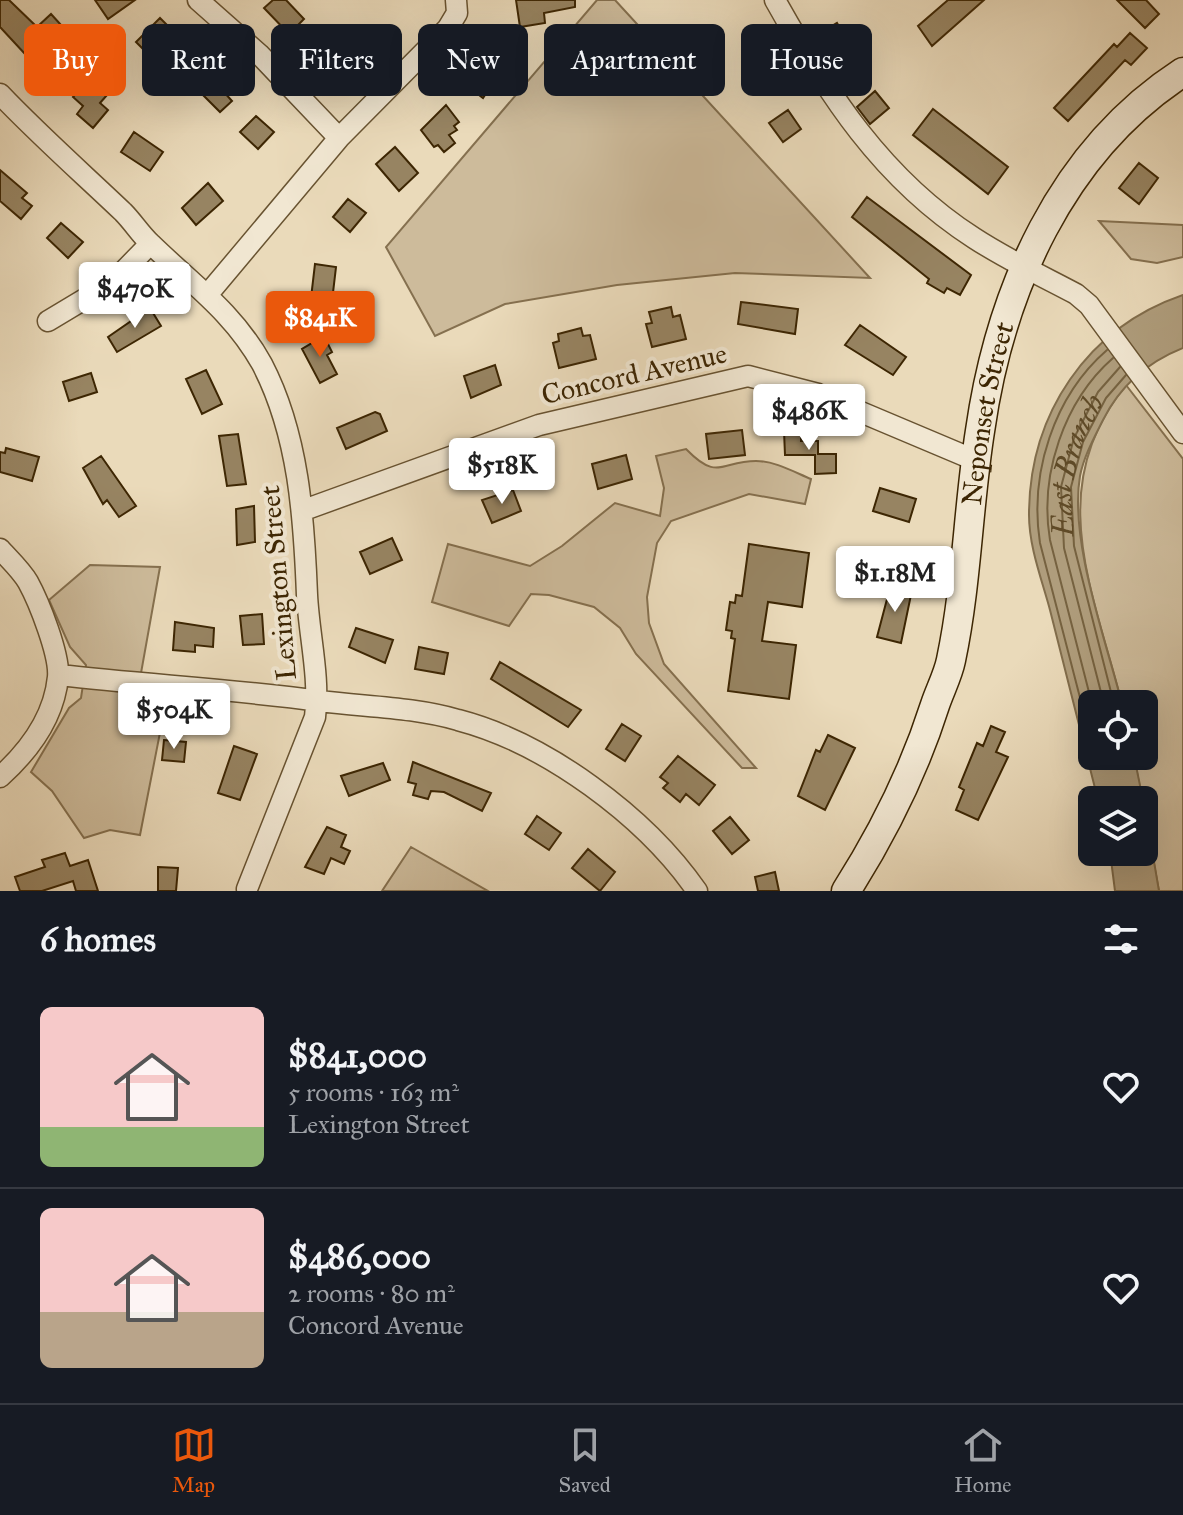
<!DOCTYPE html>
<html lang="en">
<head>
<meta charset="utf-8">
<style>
  body { margin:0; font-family:"IM FELL Great Primer",serif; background:#242831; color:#f1f3f6; height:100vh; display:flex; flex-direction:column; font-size:30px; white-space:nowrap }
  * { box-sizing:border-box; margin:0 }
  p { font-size:26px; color:#9ea1a6 }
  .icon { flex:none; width:44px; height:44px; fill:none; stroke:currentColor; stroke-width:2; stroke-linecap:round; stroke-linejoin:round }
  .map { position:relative; height:891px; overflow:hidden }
  .details { display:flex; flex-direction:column; background:#171b24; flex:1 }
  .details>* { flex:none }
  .top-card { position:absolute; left:24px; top:24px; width:1136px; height:72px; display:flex; gap:16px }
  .buttons { position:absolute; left:1078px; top:690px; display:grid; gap:16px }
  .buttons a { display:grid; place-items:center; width:80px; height:80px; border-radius:12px; background:#171b24; box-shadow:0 8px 32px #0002; font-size:40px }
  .price { position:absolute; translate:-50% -68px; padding:0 18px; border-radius:8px; background:#fff; color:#222; font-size:26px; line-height:52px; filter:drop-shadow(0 2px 4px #0008) }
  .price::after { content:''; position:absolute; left:50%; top:48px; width:24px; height:18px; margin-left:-12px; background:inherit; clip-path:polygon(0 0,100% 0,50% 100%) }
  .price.active { background:#ea580c; color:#fff }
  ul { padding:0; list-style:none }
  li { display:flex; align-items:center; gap:24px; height:200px; padding:0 40px }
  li+li { border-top:2px solid #363941 }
  li span { display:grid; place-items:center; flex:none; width:224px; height:160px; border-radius:12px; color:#555 }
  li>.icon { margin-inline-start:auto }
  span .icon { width:96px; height:96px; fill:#fffc; stroke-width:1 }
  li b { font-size:34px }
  h2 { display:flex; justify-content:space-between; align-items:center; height:96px; padding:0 40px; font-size:34px }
  .chip { padding:0 28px; border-radius:12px; background:#171b24; box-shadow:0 8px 32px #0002; font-size:28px; line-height:72px }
  .chip.active { background:#ea580c; color:#fff }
  .tab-bar { display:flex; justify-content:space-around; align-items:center; height:112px; border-top:2px solid #363941; background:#171b24; font-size:22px; color:#9ea1a6 }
  .tab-bar a { display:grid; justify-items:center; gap:4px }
  .tab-bar .active { color:#ea580c }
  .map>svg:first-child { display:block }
  .green { fill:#cdbb9b; stroke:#85704f; stroke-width:2 }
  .water { fill:#af9d7c; stroke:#816d4c; stroke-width:2 }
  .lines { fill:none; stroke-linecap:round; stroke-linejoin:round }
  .shore { stroke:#766240; stroke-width:2 }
  .building { fill:#978462; stroke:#3d2603; stroke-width:2 }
  .minor-casing { stroke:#685331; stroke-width:23 }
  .secondary-casing { stroke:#3d2603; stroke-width:31 }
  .minor { stroke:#f1e7d2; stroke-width:20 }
  .secondary { stroke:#f1e7d2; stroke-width:28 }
  .labels { text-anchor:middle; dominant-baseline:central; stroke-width:8; stroke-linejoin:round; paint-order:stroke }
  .street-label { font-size:28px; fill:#3d2603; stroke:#f1e7d2 }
  .water-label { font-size:30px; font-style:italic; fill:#5f4a27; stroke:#f1e7d2 }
</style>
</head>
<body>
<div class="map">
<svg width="1183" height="891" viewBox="0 0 1183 891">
  <rect width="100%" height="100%" fill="#eadaba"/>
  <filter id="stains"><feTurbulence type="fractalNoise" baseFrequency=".0025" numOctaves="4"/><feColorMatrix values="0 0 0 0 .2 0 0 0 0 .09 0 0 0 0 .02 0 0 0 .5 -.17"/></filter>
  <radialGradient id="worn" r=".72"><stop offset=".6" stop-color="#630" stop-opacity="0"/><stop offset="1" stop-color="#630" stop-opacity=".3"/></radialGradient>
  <path class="green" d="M 597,0 L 615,0 L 870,278 L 735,273 L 617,285 L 505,304 L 435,336 L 386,247 Z
    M 1099,221 L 1183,225 L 1183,257 L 1157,263 L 1131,259 Z
    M 1126,385 L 1183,459 L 1183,891 L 1159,891 L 1134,756 L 1144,756 L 1144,704 L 1122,704 C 1094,592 1042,487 1126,385 Z
    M 686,449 C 718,482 721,461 756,461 C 775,461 794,472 811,479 L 805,504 L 749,494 L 671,521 L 657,543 L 647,597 L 649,623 L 664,664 L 756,768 L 742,768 L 636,654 L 620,628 L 594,607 L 549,595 L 531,594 L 509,626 L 432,602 L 448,544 L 530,566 L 562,546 L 615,503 L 660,516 L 664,488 L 656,456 Z
    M 90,565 L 160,567 L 136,701 L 165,707 L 140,835 L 110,830 L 84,838 L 52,791 L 31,772 L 69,708 L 81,698 L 86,665 L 70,647 L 49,600 Z
    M 411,847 L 488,891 L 382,891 Z"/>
  <path class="water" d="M 1183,295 L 1183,348 C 1148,362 1120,386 1103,420 C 1094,438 1084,456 1080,476 C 1069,541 1106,640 1122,704 L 1092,704 L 1092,756 L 1134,756 L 1143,800 L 1098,800 C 1082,737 1066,673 1050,610 C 1042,580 1029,547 1029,515 C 1029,414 1087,328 1183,295 Z
    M 1144,803 L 1159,891 L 1115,891 L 1110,852 L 1144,852 Z"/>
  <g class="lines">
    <g class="shore">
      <path d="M 1092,704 L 1050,540 C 1039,475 1064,401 1113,358"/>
      <path id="s1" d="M 1104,704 L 1064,548 L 1061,487 L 1074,438 L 1098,392 L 1120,367"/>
      <path d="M 1114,704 L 1074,546 L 1071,487 L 1083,442 L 1106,398 L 1126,375"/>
      <path d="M 1092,744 L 1040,543 C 1029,473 1054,396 1107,350"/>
    </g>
  </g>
  <path class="building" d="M 0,0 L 9,0 L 37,27 L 51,14 L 61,25 L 42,42 L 65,65 L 50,81 L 0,27 Z
    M 95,0 L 135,0 L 108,19 Z
    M 273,0 L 286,0 L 304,19 L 289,34 L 264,8 Z
    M 516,0 L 575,0 L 575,7 L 544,13 L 545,23 L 520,27 Z
    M 948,0 L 984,0 L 932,46 L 918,26 Z
    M 1117,0 L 1146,0 L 1159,14 L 1145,28 Z
    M 160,18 L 228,86 L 223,91 L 232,101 L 220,112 L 153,45 L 146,52 L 136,42 Z
    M 837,23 L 850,45 L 825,60 L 812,38 Z
    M 1130,33 L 1147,48 L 1131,65 L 1125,60 L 1068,121 L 1054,108 L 1114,44 L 1117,47 Z
    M 328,43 L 350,60 L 348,64 L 356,70 L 346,83 L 313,62 Z
    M 490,45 L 509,59 L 483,98 L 466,85 Z
    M 89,79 L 107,95 L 100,103 L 108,110 L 93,128 L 77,114 L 83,106 L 73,97 Z
    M 875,91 L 889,108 L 870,124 L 857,107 Z
    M 446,105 L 459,122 L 454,126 L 457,130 L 449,135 L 455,143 L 444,152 L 438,145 L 434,147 L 421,130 Z
    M 933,109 L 1008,167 L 988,194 L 913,135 Z
    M 788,110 L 801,129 L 783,142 L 769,123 Z
    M 256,116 L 274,132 L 258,149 L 240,132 Z
    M 134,132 L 163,152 L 150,171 L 121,152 Z
    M 395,147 L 418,173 L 399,191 L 376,164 Z
    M 1139,163 L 1158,178 L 1139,204 L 1119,188 Z
    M 0,170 L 27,193 L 22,198 L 32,206 L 21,219 L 0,201 Z
    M 208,183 L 223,201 L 196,225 L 182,208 Z
    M 867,197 L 971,275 L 960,295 L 947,288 L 944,293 L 927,283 L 929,279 L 852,217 Z
    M 348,199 L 366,213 L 350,232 L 333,217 Z
    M 61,223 L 83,242 L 68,258 L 47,238 Z
    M 315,264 L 336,267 L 330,318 L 309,315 Z
    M 741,302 L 798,309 L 795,334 L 738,324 Z
    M 671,307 L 673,317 L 680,315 L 686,339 L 652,347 L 646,324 L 652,323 L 649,312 Z
    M 150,308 L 161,326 L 117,352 L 108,337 Z
    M 860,325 L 906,357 L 893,375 L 845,345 Z
    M 581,328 L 583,336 L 590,335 L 596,359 L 559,368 L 553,343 L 559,341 L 558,334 Z
    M 324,336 L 332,352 L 327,355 L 337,374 L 320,383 L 302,349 Z
    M 495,365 L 501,385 L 471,398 L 464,376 Z
    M 206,370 L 222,404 L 202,414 L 186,379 Z
    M 91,373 L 97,392 L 69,401 L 63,382 Z
    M 375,412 L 380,414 L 387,431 L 346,449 L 337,428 Z
    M 742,430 L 745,455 L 709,459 L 706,434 Z
    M 784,431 L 801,431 L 801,441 L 818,441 L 818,454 L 836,454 L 836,473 L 815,474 L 815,455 L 785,455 Z
    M 238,434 L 246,484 L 227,486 L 219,436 Z
    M 6,448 L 39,457 L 32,481 L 0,472 L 0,452 L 5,453 Z
    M 626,455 L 632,479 L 598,489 L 592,464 Z
    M 101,456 L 136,506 L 119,517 L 107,500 L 103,504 L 83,468 Z
    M 880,488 L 916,499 L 909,522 L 873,511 Z
    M 513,490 L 521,511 L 492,523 L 482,500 Z
    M 254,506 L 255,542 L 237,545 L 236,509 Z
    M 392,538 L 402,560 L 370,574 L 360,552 Z
    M 749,544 L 809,553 L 802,607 L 768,602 L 762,641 L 796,645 L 789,699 L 728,691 L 735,639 L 731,638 L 732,631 L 726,630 L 730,602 L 735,603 L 736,595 L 742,596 Z
    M 891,584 L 912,590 L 901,643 L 877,637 Z
    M 262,614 L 264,644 L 243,645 L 240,616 Z
    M 175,622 L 214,628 L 213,647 L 195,645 L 195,652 L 173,650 Z
    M 356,628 L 393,640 L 385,663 L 349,647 Z
    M 419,647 L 448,653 L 444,674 L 415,669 Z
    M 500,662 L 581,710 L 568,727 L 491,679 Z
    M 622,724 L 641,736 L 625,761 L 606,749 Z
    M 991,726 L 1005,732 L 996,752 L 1008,757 L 978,820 L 956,810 L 964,790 L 959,787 L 977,743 L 983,746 Z
    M 828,735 L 855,748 L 825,810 L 798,796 L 816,750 L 820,752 Z
    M 164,740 L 186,742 L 184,762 L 162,760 Z
    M 234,746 L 257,754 L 240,800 L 218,793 Z
    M 678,756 L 715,785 L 699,805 L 686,794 L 680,802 L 663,788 L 668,783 L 660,777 Z
    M 413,762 L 491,793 L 482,811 L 444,792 L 431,791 L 428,799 L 413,795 L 416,784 L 408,782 Z
    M 383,763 L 390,780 L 349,796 L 341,776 Z
    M 537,816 L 561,833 L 549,850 L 525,834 Z
    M 730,817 L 749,840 L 732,854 L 713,831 Z
    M 327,827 L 346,835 L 341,847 L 350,851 L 344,864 L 331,858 L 324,874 L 305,867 Z
    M 588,849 L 615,872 L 600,891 L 572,868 Z
    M 65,853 L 70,866 L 88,860 L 98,891 L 76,891 L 73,881 L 42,891 L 20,891 L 15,877 L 45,867 L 42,860 Z
    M 158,867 L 178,868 L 176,891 L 158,891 Z
    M 775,872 L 779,891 L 758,891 L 755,877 Z"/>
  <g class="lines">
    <g class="minor-casing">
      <path id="minor" d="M 198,0 L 259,54 L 339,138
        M 775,0 C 827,93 882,179 974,238 C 1006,259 1042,276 1076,294 L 1089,305 L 1183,433
        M 0,94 C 39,135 82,173 123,212 C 133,222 141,235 151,244 C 192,284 233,312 262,364 C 299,435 304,518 307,595 C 309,635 320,677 315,717 L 247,889
        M 208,294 L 339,138 L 448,28 L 457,13 L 456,0
        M 48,321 L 113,282 L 150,244
        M 304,510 L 539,425 L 748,376 L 818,394 L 977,461
        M 0,549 C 9,559 21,570 28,582 C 39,602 60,655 58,677 C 54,718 30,750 0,777
        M 59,675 C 146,685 233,689 320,701 C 366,707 413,707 458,720 C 546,743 645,816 697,891"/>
    </g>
    <g class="secondary-casing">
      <g id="secondary">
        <path id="s2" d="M 846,891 C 883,833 914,771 935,705 C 940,690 948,675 951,660 C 967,584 968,507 980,431 C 1000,291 1061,151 1183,72"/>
      </g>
    </g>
    <use href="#minor" class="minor"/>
    <use href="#secondary" class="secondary"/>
  </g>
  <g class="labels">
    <g class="street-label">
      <text transform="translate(634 374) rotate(-13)">Concord Avenue</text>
      <text stroke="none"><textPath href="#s2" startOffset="504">Neponset Street</textPath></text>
      <text transform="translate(278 583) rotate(-95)">Lexington Street</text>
    </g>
    <g class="water-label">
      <text stroke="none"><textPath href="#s1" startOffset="246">East Branch</textPath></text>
    </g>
  </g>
  <rect width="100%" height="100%" filter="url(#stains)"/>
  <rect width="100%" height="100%" fill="url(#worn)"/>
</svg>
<div class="buttons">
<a><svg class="icon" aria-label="locate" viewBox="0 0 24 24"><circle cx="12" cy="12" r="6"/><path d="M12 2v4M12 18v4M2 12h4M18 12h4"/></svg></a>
<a><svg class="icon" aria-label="layers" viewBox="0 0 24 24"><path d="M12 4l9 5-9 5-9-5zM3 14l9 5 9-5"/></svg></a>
</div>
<b class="price" style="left:135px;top:330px">$470K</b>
<b class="price active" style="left:320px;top:359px">$841K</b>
<b class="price" style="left:809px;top:452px">$486K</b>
<b class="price" style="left:502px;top:506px">$518K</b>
<b class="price" style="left:895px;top:614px">$1.18M</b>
<b class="price" style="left:174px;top:751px">$504K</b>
<div class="top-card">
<a class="chip active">Buy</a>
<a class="chip">Rent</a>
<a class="chip">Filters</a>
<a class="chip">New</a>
<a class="chip">Apartment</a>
<a class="chip">House</a>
</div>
</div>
<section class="details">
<h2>6 homes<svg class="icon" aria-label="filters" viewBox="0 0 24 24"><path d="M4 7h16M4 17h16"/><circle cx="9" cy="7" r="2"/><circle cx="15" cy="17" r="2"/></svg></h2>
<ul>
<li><span style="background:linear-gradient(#f6c9c9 75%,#8fb573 0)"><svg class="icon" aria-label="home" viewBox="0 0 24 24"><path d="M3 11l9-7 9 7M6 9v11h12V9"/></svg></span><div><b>$841,000</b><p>5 rooms · 163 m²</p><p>Lexington Street</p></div><svg class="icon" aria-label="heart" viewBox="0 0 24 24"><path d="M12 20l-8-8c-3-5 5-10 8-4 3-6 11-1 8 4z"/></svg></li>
<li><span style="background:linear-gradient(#f6c9c9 65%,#b9a48a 0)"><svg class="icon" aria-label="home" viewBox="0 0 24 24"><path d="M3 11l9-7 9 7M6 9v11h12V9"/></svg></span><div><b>$486,000</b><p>2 rooms · 80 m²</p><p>Concord Avenue</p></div><svg class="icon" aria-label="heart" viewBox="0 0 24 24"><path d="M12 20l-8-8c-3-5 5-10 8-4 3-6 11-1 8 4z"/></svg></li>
</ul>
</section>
<nav class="tab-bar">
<a class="active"><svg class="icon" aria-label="map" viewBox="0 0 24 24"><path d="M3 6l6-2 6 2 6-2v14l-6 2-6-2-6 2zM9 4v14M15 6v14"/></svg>Map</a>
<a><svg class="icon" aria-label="saved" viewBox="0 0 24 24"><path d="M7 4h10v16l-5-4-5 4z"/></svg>Saved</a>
<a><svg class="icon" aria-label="home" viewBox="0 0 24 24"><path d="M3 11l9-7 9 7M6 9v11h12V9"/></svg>Home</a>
</nav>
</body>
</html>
